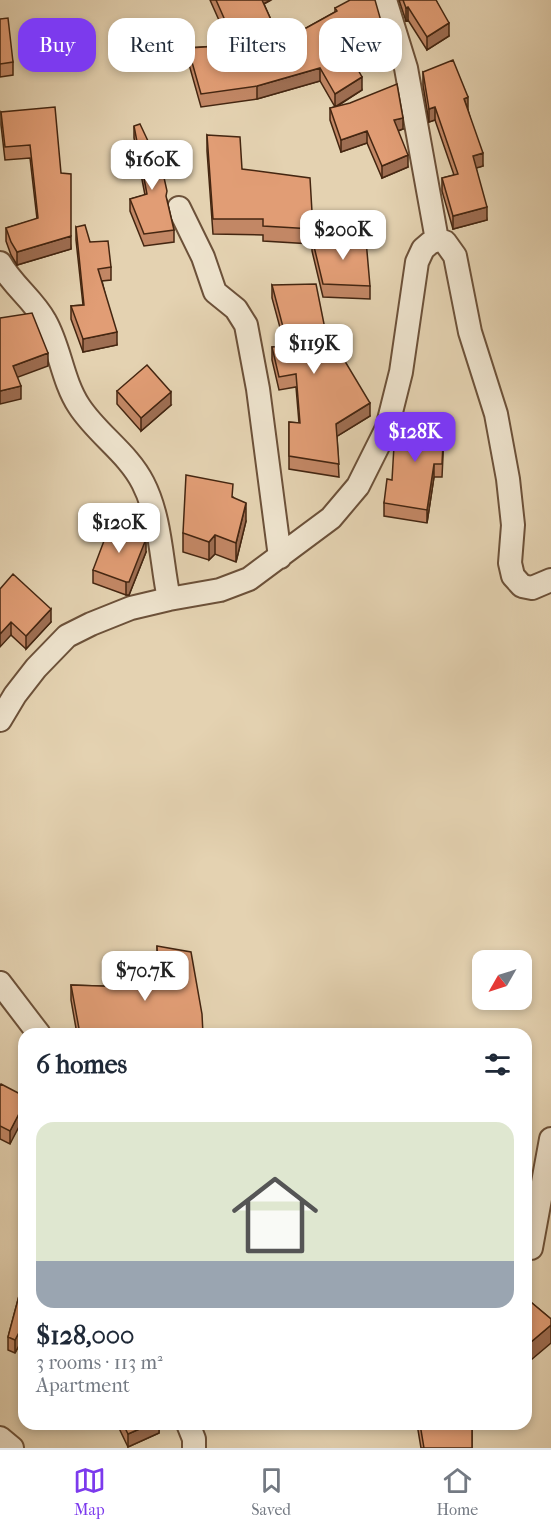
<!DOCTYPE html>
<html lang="en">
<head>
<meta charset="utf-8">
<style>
  body { margin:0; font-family:"IM FELL French Canon",serif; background:#f2f2f3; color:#1f2937; height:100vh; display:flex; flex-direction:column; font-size:22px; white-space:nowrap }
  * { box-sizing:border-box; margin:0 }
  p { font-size:20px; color:#747a83 }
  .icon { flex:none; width:33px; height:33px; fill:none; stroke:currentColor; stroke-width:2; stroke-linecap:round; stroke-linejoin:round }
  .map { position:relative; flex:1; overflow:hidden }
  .sheet { position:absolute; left:18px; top:1028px; width:514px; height:402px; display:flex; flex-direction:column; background:#fff; border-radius:18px; box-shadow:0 3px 9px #0003 }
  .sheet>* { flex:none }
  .banner { position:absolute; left:18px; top:18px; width:516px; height:54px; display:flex; gap:12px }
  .needle { width:39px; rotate:231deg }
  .controls { position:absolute; left:472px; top:950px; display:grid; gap:12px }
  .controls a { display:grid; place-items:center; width:60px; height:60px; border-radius:12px; background:#fff; box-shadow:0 3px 9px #0003; font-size:30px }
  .price { position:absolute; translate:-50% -51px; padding:0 14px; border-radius:12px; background:#fff; color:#222; font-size:20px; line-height:39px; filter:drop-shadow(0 2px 3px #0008) }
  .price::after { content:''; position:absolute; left:50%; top:36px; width:18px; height:14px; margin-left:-9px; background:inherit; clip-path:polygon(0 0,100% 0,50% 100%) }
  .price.selected { background:#7c3aed; color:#fff }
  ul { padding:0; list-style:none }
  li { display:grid; align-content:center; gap:12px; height:318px; padding:0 18px }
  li+li { border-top:2px solid #e0e1e3 }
  li span { display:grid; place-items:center; height:186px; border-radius:18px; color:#555 }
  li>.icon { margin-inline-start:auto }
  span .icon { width:108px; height:108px; fill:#fffc; stroke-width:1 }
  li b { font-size:26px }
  h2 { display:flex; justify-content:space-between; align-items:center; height:72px; padding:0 18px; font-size:26px }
  .tag { padding:0 21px; border-radius:18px; background:#fff; box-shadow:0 3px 9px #0003; font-size:21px; line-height:54px }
  .tag.selected { background:#7c3aed; color:#fff }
  .dock { display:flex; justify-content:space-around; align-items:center; height:84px; border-top:2px solid #e0e1e3; background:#fff; font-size:16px; color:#747a83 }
  .dock a { display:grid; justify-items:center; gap:3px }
  .dock .selected { color:#7c3aed }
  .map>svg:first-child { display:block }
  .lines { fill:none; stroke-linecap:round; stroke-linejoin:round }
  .minor-casing { stroke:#6c5139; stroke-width:26 }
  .minor { stroke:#ede2cc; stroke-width:22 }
  .wall { fill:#c28765; stroke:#442611; stroke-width:1.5 }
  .shaded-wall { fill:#9e6e52; stroke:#442611; stroke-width:1.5 }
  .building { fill:#e19d75; stroke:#442611; stroke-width:1.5 }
</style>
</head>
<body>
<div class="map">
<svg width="551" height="1448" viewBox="0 0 551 1448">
  <rect width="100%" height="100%" fill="#e4d2b1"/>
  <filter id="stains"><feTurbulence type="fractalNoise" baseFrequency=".00333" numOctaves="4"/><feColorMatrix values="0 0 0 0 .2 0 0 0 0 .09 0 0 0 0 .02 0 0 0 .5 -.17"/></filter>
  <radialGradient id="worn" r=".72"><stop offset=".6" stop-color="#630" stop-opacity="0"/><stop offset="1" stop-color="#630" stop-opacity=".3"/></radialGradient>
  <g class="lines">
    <g class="minor-casing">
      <path id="minor" d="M 385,0 L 406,68 L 437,240
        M 179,208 L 203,257 L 215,292 L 236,309 L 246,325 L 258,389 L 280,557
        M 0,263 C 12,285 33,299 45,321 C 60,347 62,380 79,406 C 97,434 128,453 143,483 C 161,518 161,561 169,599
        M 0,720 L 15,695 L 36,668 L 67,636 L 91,624 L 131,608 L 169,599 L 220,590 L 249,579 L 331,518 L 358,486 L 387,428 L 401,372 L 417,262 L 423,249 L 430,243 L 437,240 L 445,242 L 455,256 L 470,332 L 496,414 L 508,479 L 513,525 L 510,563 L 513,576 L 522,586 L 532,588 L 551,580
        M 0,983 L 39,1034
        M 531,1248 L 551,1139
        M 188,1424 L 194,1439 L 194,1448
        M 0,1438 L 12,1448"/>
    </g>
    <use href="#minor" class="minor"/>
  </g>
  <path class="wall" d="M 210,0 L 271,0 L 264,4 L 281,42 L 335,12 L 335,8 L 381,34 L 348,51 L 362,90 L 336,107 L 403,129 L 398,131 L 408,167 L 382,178 L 367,143 L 341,152 L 330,120 L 330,108 L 335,107 L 320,81 L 257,99 L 201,107 L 188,61 L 188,48 L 230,45 Z
    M 399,0 L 436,0 L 449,36 L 427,50 L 408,20 L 406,21 Z
    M 0,19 L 13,62 L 13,75 L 0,77 Z
    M 423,72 L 468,110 L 483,166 L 476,168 L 487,220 L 453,229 L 442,191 L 442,178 L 454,175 L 435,120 L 429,122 L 423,85 Z
    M 1,112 L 61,173 L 71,249 L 17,265 L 11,255 L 6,241 L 6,228 L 37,219 L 30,158 L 5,160 L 1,125 Z
    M 134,126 L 167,200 L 174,230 L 174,242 L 144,246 L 130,211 L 130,199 L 145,195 L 134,138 Z
    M 207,135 L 242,169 L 313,229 L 313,238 L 370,286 L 370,299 L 323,297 L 312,251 L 312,244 L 263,241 L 263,235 L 213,234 L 207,151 Z
    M 76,227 L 90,242 L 111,267 L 111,280 L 102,281 L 117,345 L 83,352 L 71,319 L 71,306 L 83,305 L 76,240 Z
    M 272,285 L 328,344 L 340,353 L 370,416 L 337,436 L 339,477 L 289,469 L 289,422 L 299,423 L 296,387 L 279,390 L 272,360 L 272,347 L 285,346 L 272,298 Z
    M 117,391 L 171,405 L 141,431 L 117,404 Z
    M 444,435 L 442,477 L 434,477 L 427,523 L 384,516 L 384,503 L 392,480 Z
    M 233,497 L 246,521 L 236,562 L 215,554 L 209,560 L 183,552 L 183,533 Z
    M 146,552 L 129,595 L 126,595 L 93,583 L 93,570 Z
    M 0,589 L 51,622 L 26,649 L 11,635 Z
    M 157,946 L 203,1034 L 77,1034 L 71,1000 L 71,985 L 158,988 Z
    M 0,1086 L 24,1096 L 10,1144 L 0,1139 Z
    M 24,1277 L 24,1336 L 15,1353 L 8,1350 L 8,1337 Z
    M 526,1298 L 551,1319 L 531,1360 L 526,1360 Z
    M 117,1424 L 159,1424 L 159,1433 L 128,1447 Z
    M 417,1424 L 472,1424 L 472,1448 L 421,1448 Z"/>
  <path class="shaded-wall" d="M 259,0 L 271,0 L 259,6 Z
    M 408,7 L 408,20 L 406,21 L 406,8 Z
    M 381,21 L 381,34 L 342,54 L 342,41 Z
    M 449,23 L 449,36 L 427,50 L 427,37 Z
    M 320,68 L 320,81 L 257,99 L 257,86 Z
    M 362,77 L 362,90 L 335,107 L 335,94 Z
    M 468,97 L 468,110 L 464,99 Z
    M 435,107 L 435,120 L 429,122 L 429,109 Z
    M 403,118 L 403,129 L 394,132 L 394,120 Z
    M 367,131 L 367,143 L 341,152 L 341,140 Z
    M 483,153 L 483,166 L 473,169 L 473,156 Z
    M 408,155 L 408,167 L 382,178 L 382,166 Z
    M 487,207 L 487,220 L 453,229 L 453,216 Z
    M 71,236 L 71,249 L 17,265 L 17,252 Z
    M 117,332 L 117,345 L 83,352 L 83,339 Z
    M 48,353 L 48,366 L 13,379 L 13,366 Z
    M 21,386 L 21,399 L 0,404 L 0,391 Z
    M 171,392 L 171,405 L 141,431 L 141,418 Z
    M 370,403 L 370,416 L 336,437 L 336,424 Z
    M 434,464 L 434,477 L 427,523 L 427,510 Z
    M 246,503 L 246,521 L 236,562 L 236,543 Z
    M 215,535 L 215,554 L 209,560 L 209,542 Z
    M 146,539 L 146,552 L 129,595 L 126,595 L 126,582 Z
    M 51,609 L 51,622 L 26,649 L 26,636 Z
    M 11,622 L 11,635 L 0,647 L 0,634 Z
    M 24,1104 L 24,1117 L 10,1144 L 10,1131 Z
    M 24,1323 L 24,1336 L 15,1353 L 15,1340 Z
    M 551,1325 L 551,1343 L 531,1360 L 531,1342 Z
    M 151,1424 L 159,1424 L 159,1433 L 128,1447 L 128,1434 Z"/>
  <path class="building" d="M 216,0 L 262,0 L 281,42 L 337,11 L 335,8 L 350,0 L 375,0 L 381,21 L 342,41 L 362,77 L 335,94 L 320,68 L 257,86 L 201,94 L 188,48 L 236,45 Z
    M 403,0 L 436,0 L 449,23 L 427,37 L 408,7 L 406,8 Z
    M 8,18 L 13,62 L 0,64 L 0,19 Z
    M 453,60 L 468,97 L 464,99 L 483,153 L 473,156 L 487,207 L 453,216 L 442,178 L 458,174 L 435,107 L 429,109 L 423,72 Z
    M 397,84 L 403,118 L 394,120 L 408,155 L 382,166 L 367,131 L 341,140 L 330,108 L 350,103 Z
    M 55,107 L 61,173 L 71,174 L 71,236 L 17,252 L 11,242 L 6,228 L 38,218 L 30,145 L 5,147 L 1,112 Z
    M 140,124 L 163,173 L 167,191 L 166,196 L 174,230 L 144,234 L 130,199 L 147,194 L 134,126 Z
    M 207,135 L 240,137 L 242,169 L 310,178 L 313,229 L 263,226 L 263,219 L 213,219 Z
    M 85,225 L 90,242 L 108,241 L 111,267 L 98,269 L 117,332 L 83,339 L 71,306 L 84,305 L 76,227 Z
    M 312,238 L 366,240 L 370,286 L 323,284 Z
    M 316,284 L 328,344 L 339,343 L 340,353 L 370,403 L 336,424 L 339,464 L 289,456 L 289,422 L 300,423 L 296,374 L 279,377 L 272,347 L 288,346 L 272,285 Z
    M 32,313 L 48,353 L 13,366 L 21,386 L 0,391 L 0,318 Z
    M 147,365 L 171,392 L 141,418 L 117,391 Z
    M 400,420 L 444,422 L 442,464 L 434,464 L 427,510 L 384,503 L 387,479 L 392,480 L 395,429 Z
    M 186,475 L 233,484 L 232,497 L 246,503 L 236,543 L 215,535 L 209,542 L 183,533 Z
    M 110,525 L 146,539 L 129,582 L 126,582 L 93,570 Z
    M 13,574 L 51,609 L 26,636 L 11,622 L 0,634 L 0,589 Z
    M 157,946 L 191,952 L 202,1014 L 203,1034 L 80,1034 L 71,985 L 159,988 Z
    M 1,1084 L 24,1096 L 24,1104 L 10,1131 L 0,1126 L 0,1086 Z
    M 24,1277 L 24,1323 L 15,1340 L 8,1337 Z
    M 526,1298 L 551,1319 L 551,1325 L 531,1342 L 526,1342 Z
    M 123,1424 L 151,1424 L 128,1434 Z
    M 420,1424 L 472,1424 L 472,1448 L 424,1448 Z"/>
  <rect width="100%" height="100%" filter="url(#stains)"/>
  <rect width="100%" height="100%" fill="url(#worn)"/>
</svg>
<div class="controls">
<a><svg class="needle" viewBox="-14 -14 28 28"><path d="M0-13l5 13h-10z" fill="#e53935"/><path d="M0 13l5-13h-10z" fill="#747a83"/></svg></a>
</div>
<b class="price" style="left:152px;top:191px">$160K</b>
<b class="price" style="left:343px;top:261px">$200K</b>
<b class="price" style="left:314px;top:375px">$119K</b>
<b class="price selected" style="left:415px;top:463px">$128K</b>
<b class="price" style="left:119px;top:554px">$120K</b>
<b class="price" style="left:145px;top:1002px">$70.7K</b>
<div class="banner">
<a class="tag selected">Buy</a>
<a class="tag">Rent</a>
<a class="tag">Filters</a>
<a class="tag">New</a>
</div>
<section class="sheet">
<h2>6 homes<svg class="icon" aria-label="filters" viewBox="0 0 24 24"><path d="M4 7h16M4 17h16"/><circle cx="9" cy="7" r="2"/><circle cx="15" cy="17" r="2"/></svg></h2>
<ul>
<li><span style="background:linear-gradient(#dfe7d0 75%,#9aa5b1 0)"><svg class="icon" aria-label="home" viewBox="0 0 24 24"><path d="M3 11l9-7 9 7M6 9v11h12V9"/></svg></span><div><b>$128,000</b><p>3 rooms · 113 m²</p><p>Apartment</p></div></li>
</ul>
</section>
</div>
<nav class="dock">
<a class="selected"><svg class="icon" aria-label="map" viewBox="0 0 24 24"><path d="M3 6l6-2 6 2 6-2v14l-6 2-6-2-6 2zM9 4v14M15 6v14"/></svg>Map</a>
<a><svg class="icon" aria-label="saved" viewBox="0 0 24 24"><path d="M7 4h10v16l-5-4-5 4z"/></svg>Saved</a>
<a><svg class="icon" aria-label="home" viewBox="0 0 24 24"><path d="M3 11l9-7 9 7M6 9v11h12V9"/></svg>Home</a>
</nav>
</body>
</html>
